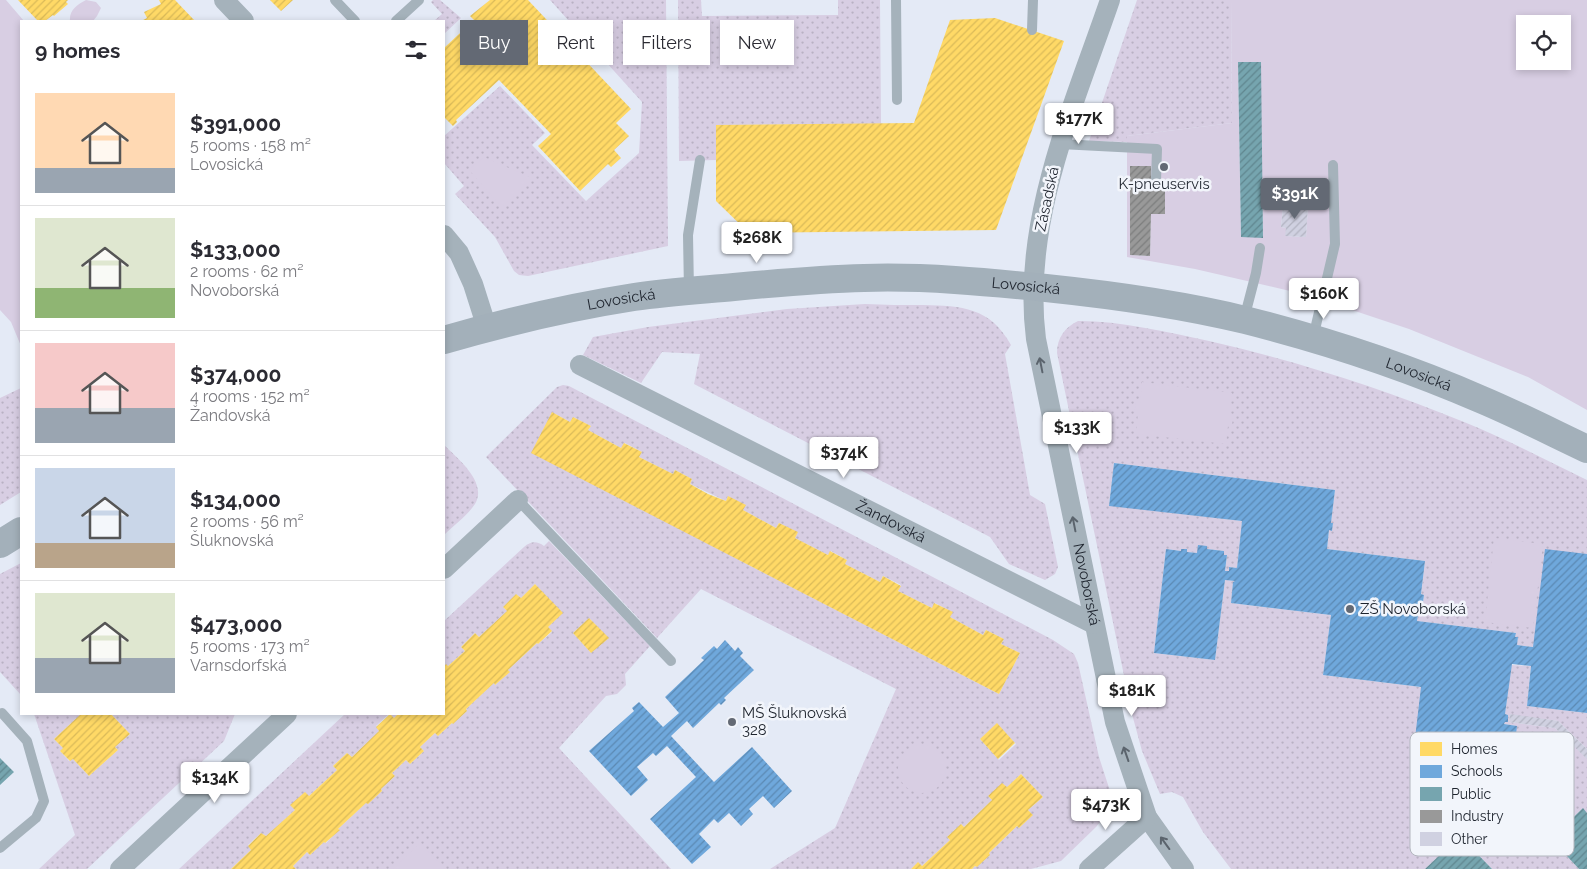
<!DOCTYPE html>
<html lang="en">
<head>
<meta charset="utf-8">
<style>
  body { margin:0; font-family:Raleway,sans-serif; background:#f7f7f7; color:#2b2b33; height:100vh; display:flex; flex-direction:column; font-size:19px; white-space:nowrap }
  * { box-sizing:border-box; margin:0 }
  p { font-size:16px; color:#7c7c81 }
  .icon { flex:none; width:28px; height:28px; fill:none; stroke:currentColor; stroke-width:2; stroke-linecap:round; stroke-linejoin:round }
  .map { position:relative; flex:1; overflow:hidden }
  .details { position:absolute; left:20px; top:20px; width:425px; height:695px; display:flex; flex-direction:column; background:#fff; border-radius:0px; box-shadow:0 2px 8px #0003 }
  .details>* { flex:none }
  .guide { position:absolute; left:460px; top:20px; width:475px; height:45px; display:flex; gap:10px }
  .buttons { position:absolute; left:1516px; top:15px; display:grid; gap:10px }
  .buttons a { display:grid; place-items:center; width:55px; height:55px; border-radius:0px; background:#fff; box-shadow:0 2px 8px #0003; font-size:25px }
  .price { position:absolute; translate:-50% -42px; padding:0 11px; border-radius:5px; background:#fff; color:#222; font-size:16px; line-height:32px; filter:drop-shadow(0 1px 2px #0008) }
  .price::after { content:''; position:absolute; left:50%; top:30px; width:15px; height:11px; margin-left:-8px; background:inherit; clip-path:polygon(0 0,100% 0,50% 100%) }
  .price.selected { background:#636974; color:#fff }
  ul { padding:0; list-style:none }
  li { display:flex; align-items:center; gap:15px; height:125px; padding:0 15px }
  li+li { border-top:1px solid #e1e1e2 }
  li span { display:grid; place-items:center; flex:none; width:140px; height:100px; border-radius:0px; color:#555 }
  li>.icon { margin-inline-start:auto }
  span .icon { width:60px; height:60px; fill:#fffc; stroke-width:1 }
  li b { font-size:21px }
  h2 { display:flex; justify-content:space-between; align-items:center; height:60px; padding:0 15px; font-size:21px }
  .chip { padding:0 18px; border-radius:0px; background:#fff; box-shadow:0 2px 8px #0003; font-size:18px; line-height:45px }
  .chip.selected { background:#636974; color:#fff }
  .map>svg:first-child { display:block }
  .grass { fill:url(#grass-dots); fill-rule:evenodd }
  .park { fill:#d8cee3; fill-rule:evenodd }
  .homes { fill:url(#homes-hatch) }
  .schools { fill:url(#schools-hatch) }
  .public { fill:url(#public-hatch) }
  .industry { fill:url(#industry-hatch) }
  .building { fill:url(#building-hatch) }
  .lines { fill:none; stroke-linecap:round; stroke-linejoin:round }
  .lane { stroke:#a5b2bb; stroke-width:10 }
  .street { stroke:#a5b2bb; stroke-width:20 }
  .secondary { stroke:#a3b0ba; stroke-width:28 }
  .oneway { stroke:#5b646d }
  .poi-dot { fill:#636974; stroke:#f2f5fb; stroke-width:2 }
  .labels { text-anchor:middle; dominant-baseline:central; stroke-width:5; stroke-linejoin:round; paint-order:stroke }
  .poi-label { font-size:15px; fill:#1e242e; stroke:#f2f5fb; text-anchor:start }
  .street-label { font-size:15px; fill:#1e242e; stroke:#f2f5fb }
  .key { fill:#f2f5fb; stroke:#b2b6be; stroke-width:1 }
  .key-label { font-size:14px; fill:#1e242e }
</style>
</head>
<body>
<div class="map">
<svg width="1587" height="869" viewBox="0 0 1587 869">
  <defs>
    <pattern id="grass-dots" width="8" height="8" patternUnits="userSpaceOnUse" patternTransform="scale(1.25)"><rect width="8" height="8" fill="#d8cee3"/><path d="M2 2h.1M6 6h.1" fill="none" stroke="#b9b1c3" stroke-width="1.8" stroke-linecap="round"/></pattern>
    <pattern id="homes-hatch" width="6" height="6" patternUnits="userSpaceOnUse" patternTransform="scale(1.25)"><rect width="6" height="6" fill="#ffd966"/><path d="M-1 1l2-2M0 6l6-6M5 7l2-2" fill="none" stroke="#daba59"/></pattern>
    <pattern id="schools-hatch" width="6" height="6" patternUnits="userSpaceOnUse" patternTransform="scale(1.25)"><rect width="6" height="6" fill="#6fa8dc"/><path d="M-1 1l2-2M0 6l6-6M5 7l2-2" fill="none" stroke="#5b89b3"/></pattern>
    <pattern id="public-hatch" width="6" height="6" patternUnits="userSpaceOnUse" patternTransform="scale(1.25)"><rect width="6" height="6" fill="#76a5af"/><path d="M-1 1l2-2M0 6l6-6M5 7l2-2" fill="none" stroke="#60868f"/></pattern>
    <pattern id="industry-hatch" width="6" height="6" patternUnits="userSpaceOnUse" patternTransform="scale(1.25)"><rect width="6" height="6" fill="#999"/><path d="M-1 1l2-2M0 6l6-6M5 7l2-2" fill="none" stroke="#7c7d7d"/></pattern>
    <pattern id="building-hatch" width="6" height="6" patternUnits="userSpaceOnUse" patternTransform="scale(1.25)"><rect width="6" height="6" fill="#d0d1e1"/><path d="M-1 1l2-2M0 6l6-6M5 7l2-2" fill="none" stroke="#b2b3c1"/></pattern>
  </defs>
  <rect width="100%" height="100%" fill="#e4eaf6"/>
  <path class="grass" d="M 433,0 L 440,0 L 461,18 L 444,34 L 444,21 L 434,21 L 442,14 L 431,2 Z
    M 550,0 L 666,0 L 668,246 L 528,276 L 519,275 L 514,271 L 495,237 L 455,194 L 464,186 L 444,163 L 444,136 L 500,86 L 545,133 L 532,145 L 586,201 L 639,153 L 642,102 Z
    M 678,0 L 701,0 L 702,16 L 838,15 L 838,0 L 880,0 L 881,124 L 716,125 L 716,160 L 679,161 Z
    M 1137,0 L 1231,0 L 1232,123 L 1127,136 L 1127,142 L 1089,141 Z
    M 865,304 C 884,305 904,305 923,305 C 962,306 990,307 1011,345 L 1005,354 L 1030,495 L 1045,504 L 1058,567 L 1055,574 L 1045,580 L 1009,564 L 990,537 L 694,384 L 700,354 L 662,352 L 641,383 L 583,355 L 593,337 L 648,327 L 787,309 Z
    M 1078,321 C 1122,321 1166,332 1209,341 C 1296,361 1381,388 1464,422 C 1506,439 1546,460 1587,480 L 1587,554 L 1533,647 L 1515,645 L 1517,644 L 1518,638 L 1515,637 L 1516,633 L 1417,621 L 1420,602 L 1423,602 L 1424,595 L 1421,594 L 1425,561 L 1327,549 L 1329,530 L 1332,530 L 1333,523 L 1331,523 L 1335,490 L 1114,463 L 1109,505 L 1242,521 L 1237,568 L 1229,567 L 1229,571 L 1225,571 L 1227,556 L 1224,555 L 1224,551 L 1207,549 L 1207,546 L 1197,553 L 1187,552 L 1187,549 L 1182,549 L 1181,551 L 1166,549 L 1154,653 L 1215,660 L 1225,580 L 1235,581 L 1233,582 L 1231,603 L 1331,615 L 1323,675 L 1421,687 L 1513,758 L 1516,726 L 1504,724 L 1505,722 L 1508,722 L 1508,715 L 1505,714 L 1511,665 L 1531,666 L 1527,706 L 1587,713 L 1587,749 L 1558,721 L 1510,715 L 1509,722 L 1555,728 L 1587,758 L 1587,813 L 1582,809 L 1551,839 L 1579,869 L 1492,869 L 1460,836 L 1425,869 L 1231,869 L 1203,832 L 1183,797 L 1172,792 L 1160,794 L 1142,751 L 1132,714 L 1057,353 C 1057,338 1065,327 1078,321 Z
    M 563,385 L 569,386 L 1053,640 L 1074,654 L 1078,663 L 1099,757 L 1111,794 L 1111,801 L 1107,813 L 1096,827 L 1061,861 L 1031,869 L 972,869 L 975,866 L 977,867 L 990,855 L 989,853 L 1017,826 L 1019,828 L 1032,815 L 1028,810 L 1043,797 L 1021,774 L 1007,787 L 1004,785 L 988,796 L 992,800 L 964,827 L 961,824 L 947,837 L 950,840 L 922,866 L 918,863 L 911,869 L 770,869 L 835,828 L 896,689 L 701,589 L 657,638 L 486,457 L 557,387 ZM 552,412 L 570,422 L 573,417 L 591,426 L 588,430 L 621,448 L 625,443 L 642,452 L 639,457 L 673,474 L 675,470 L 692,479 L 690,484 L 726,501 L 728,496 L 743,510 L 776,528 L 779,523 L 797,532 L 795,538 L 828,555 L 831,551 L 847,560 L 845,564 L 880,582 L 883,576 L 901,585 L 898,591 L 932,608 L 935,603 L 952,612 L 950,617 L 983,635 L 986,630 L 1004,639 L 1001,644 L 1020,653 L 999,694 L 739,560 ZM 997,724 L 1016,744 L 999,760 L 980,739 Z
    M 21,388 L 21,492 L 0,505 L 0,398 Z
    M 444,445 C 457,458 488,482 475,504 C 467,516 454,525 444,535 Z
    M 549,541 L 650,646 L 625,674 L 626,685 L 617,694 L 606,696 L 559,748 L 671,869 L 296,869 L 293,866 L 307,852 L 310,855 L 324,842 L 326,843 L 339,830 L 338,829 L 366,803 L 382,791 L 381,789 L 395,776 L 392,773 L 406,760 L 410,764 L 424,751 L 420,747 L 435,733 L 438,736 L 452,723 L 453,724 L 467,711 L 466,709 L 494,683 L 495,685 L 509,672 L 508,670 L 537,643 L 538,644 L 552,632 L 548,627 L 562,613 L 535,584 L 521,598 L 516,594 L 503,607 L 507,611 L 479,637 L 475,633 L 461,647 L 465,651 L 448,666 L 446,665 L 444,667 L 444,621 L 524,547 C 531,541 537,541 544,546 ZM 589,618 L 608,638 L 591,653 L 573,633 Z
    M 21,563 L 21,695 L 0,672 L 0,574 Z
    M 34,714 L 81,714 L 54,739 L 63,748 L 60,751 L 69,761 L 73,759 L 89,776 L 118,750 L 115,747 L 130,734 L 111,714 L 235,714 L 224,741 L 87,869 L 39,869 L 75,835 Z
    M 345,714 L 398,714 L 394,718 L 389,714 L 376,726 L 379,731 L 352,757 L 347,753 L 333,766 L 337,770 L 309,796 L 291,805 L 295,810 L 266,836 L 261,833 L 248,845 L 251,850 L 231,869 L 179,869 Z"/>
  <path class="park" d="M 0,0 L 6,0 L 24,21 L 21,21 L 21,346 L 11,322 L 0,310 Z
    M 86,0 L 96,2 L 101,8 L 97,16 L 93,21 L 70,21 C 69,10 77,5 86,0 Z
    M 1231,0 L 1587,0 L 1587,410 L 1528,377 L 1409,329 L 1331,303 L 1290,291 L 1195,269 L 1127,257 L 1127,136 L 1232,123 ZM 1525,24 L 1562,24 L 1562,61 L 1525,61 ZM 1260,62 L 1263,237 L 1241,237 L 1238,63 ZM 1130,166 L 1151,166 L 1151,189 L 1165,189 L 1165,214 L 1151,214 L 1150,256 L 1130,255 ZM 1288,203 L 1308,205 L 1306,237 L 1286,236 L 1286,228 L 1281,227 L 1283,207 L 1288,207 Z
    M 484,157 L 532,178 L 502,207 L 469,170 Z
    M 1142,382 L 1232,393 L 1230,415 L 1233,415 L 1232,426 L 1228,426 L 1226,444 L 1136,434 L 1138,413 L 1134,413 L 1136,403 L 1140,403 Z
    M 1494,538 L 1543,544 L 1533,628 L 1485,622 Z
    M898 769a24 24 0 1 1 48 0a24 24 0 1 1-48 0Z
    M 420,843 L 445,869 L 393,869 Z"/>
  <path class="homes" d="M 18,0 L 68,0 L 66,2 L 68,4 L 54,16 L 53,15 L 45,21 L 38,21 Z
    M 159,0 L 175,0 L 195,21 L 141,21 L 147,18 L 144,12 L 161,4 Z
    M 270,0 L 293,0 L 281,11 Z
    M 490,0 L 528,0 L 631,109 L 616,123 L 629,136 L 614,150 L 621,158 L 611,167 L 608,164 L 580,191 L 538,146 L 551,134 L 499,80 L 456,120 L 457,122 L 453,126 L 444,117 L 444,48 L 474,20 L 470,16 Z
    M 995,18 L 1064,41 L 996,230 L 749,233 L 716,201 L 716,125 L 914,123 L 950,20 Z
    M 552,412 L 570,422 L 573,417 L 591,426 L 588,430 L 621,448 L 624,443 L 642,452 L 639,457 L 673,474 L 675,470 L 692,479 L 690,484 L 708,494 L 726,501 L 728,496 L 746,505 L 743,510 L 776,528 L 779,523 L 798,532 L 795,538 L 828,555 L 830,551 L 847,560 L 845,564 L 880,582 L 883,576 L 901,586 L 898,591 L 932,608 L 934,603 L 953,612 L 950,617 L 983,635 L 986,630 L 1004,639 L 1001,644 L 1020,653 L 999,694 L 531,453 Z
    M 535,584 L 563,613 L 548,627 L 552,631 L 538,644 L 537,643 L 508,670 L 510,672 L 495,685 L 494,683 L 466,709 L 467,711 L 453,724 L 452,723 L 438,736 L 435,733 L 420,747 L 424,751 L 410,764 L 406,760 L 392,773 L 395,776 L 381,789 L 382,791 L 368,804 L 366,803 L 338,829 L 340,830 L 325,843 L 324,842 L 310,855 L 307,852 L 293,866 L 296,869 L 231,869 L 251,850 L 248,846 L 261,833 L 266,836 L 295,810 L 290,805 L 305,792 L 309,796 L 337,770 L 333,766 L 347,753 L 352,757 L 379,731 L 376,727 L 390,714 L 394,718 L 398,714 L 444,714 L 444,667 L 446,664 L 448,666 L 465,651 L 461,647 L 475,633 L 479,637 L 507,611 L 503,607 L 516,594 L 521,598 Z
    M 589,618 L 609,638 L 591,653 L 573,633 Z
    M 81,714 L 111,714 L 130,734 L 115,747 L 118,750 L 89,776 L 73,759 L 70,761 L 60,751 L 63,748 L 54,739 Z
    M 997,723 L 1015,743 L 998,759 L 980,739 Z
    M 1021,774 L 1043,797 L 1028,810 L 1033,815 L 1019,828 L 1017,826 L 989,853 L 990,855 L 977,867 L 975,866 L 972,869 L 911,869 L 918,862 L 922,866 L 950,840 L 947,837 L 961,824 L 964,827 L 992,800 L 988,796 L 1002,783 L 1007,787 Z"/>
  <path class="schools" d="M 1114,463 L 1335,490 L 1331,523 L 1333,523 L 1332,531 L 1329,530 L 1327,549 L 1425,561 L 1421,594 L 1424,595 L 1423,602 L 1420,602 L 1417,621 L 1516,633 L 1515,637 L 1518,637 L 1517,645 L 1533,647 L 1545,549 L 1587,554 L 1587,713 L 1527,706 L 1531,666 L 1512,664 L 1505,714 L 1508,715 L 1508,722 L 1505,722 L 1504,724 L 1517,726 L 1513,759 L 1414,747 L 1421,687 L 1323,675 L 1331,615 L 1231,603 L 1233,582 L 1235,581 L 1225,580 L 1215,660 L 1154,653 L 1166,549 L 1181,551 L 1181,549 L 1187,549 L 1187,552 L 1197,553 L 1198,545 L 1207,546 L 1207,549 L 1224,551 L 1224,555 L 1227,555 L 1225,571 L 1229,571 L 1229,567 L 1237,568 L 1242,521 L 1109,506 Z
    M 725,640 L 735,651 L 738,647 L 743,653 L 740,656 L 754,670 L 724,698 L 726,700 L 721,705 L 719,703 L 693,728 L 687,721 L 671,736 L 714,782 L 752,747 L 792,791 L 774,808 L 763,796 L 749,809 L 753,814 L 741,826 L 729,813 L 718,823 L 714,819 L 699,834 L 711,847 L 692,864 L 650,819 L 696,777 L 667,746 L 656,756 L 653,753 L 637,767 L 648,780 L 631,796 L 589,751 L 634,711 L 632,708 L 639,702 L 663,727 L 679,713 L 665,697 L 704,660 L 701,658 L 714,646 L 717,649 Z"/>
  <path class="public" d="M 1238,62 L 1261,62 L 1263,238 L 1241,237 Z
    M 0,758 L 14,772 L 0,785 Z
    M 1583,808 L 1587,813 L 1587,869 L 1579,869 L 1551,839 Z
    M 1460,836 L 1492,869 L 1425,869 Z"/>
  <path class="industry" d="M 1130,166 L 1151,166 L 1151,189 L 1165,189 L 1165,214 L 1151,214 L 1150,256 L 1130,255 Z"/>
  <path class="building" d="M 1288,203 L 1308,205 L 1306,237 L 1285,236 L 1286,228 L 1281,227 L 1283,207 L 1288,207 Z
    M 1510,714 L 1558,721 L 1587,749 L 1587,759 L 1555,728 L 1509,722 Z"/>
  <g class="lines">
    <path class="lane" d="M 335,0 L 355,21
      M 896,0 L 897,100
      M 396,21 L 419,0
      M 1032,30 L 1033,0
      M 1060,144 L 1157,149 L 1156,181
      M 689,291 L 688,235 L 700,160
      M 1244,319 L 1256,273 L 1260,248
      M 1313,338 L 1335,244 L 1333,165
      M 518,500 L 671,661
      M 0,848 L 36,818 L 44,801 L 27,741 L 2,713"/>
    <g class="street">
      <path d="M 224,0 L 244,21"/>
      <path id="s1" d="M 1110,0 C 1073,108 1021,223 1036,339 L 1115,722 L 1147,817 L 1184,869"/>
      <path d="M 444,235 L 459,253 L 473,284 L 487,328"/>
      <path id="s2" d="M 580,365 L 1094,624"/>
      <path d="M 444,569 L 518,500"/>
      <path d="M 120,869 L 287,714"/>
      <path d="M 1089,869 L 1147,817"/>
    </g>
    <g class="secondary">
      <path id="s3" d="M 444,340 C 506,322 570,307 634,297 C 667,292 701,290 734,287 C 777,283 820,279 864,278 C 923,276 987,282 1046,288 C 1113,295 1180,304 1245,320 C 1324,340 1404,366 1480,399 C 1516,414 1551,432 1587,449"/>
      <path d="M 0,544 L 21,531"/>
    </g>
  </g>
  <defs><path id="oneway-shaft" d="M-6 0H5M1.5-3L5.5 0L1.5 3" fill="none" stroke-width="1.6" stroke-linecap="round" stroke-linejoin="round" transform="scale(1.25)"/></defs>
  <g class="oneway">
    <use href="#oneway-shaft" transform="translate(1041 365) rotate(-101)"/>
    <use href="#oneway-shaft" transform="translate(1074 524) rotate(-101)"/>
    <use href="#oneway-shaft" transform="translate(1126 754) rotate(-109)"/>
    <use href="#oneway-shaft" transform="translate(1165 843) rotate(-126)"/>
  </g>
  <g class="poi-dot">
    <circle cx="1164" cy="167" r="5"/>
    <circle cx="1350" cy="609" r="5"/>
    <circle cx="732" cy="722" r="5"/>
  </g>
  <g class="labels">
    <g class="poi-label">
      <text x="1164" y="184" text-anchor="middle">K-pneuservis</text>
      <text x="1360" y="609">ZŠ Novoborská</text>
      <text x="742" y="713">MŠ Šluknovská<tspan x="742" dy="17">328</tspan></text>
    </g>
    <g class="street-label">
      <text transform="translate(1047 199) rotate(-78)">Zásadská</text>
      <text stroke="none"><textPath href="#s3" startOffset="588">Lovosická</textPath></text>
      <text stroke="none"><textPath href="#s3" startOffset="182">Lovosická</textPath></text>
      <text stroke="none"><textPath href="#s3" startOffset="992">Lovosická</textPath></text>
      <text stroke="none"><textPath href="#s2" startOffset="348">Žandovská</textPath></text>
      <text stroke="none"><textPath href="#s1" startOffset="601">Novoborská</textPath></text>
    </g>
  </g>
  <rect x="1410" y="732" width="164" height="124" rx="8" class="key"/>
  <rect x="1420" y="742" width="22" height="14" fill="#ffd966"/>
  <rect x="1420" y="765" width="22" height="13" fill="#6fa8dc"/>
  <rect x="1420" y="787" width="22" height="14" fill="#76a5af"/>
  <rect x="1420" y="810" width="22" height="13" fill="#999"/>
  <rect x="1420" y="832" width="22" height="14" fill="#d0d1e1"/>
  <g class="key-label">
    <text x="1451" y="754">Homes</text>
    <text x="1451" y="776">Schools</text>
    <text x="1451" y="799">Public</text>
    <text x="1451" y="821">Industry</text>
    <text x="1451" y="844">Other</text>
  </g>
</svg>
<div class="buttons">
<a><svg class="icon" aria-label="locate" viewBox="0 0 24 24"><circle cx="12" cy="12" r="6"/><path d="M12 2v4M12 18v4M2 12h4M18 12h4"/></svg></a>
</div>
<b class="price" style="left:1079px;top:145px">$177K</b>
<b class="price selected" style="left:1295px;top:220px">$391K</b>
<b class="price" style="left:757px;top:264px">$268K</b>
<b class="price" style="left:1324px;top:320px">$160K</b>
<b class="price" style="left:1077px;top:454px">$133K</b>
<b class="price" style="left:844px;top:479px">$374K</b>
<b class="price" style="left:1132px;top:717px">$181K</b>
<b class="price" style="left:215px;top:804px">$134K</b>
<b class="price" style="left:1106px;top:831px">$473K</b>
<div class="guide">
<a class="chip selected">Buy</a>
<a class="chip">Rent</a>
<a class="chip">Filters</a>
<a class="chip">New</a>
</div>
<section class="details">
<h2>9 homes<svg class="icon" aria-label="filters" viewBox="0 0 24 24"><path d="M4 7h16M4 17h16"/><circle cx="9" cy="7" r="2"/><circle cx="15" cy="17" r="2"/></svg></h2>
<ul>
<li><span style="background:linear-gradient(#ffd9b3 75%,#9aa5b1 0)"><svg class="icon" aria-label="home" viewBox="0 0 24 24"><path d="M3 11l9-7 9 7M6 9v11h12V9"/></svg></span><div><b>$391,000</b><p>5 rooms · 158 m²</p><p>Lovosická</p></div></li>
<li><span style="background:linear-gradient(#dfe7d0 70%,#8fb573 0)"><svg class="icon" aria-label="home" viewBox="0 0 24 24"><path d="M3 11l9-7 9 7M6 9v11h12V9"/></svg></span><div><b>$133,000</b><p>2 rooms · 62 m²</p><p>Novoborská</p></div></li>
<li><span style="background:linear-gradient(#f6c9c9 65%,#9aa5b1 0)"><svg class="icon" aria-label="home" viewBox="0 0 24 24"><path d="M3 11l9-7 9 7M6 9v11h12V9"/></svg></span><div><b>$374,000</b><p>4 rooms · 152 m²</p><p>Žandovská</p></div></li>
<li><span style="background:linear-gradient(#c9d6e8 75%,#b9a48a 0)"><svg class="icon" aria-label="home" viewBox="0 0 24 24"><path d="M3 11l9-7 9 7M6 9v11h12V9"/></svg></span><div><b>$134,000</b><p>2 rooms · 56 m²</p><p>Šluknovská</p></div></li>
<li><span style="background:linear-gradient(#dfe7d0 65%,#9aa5b1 0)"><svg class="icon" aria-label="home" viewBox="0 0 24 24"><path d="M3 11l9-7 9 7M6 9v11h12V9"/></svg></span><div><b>$473,000</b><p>5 rooms · 173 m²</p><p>Varnsdorfská</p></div></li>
</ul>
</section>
</div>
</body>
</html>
